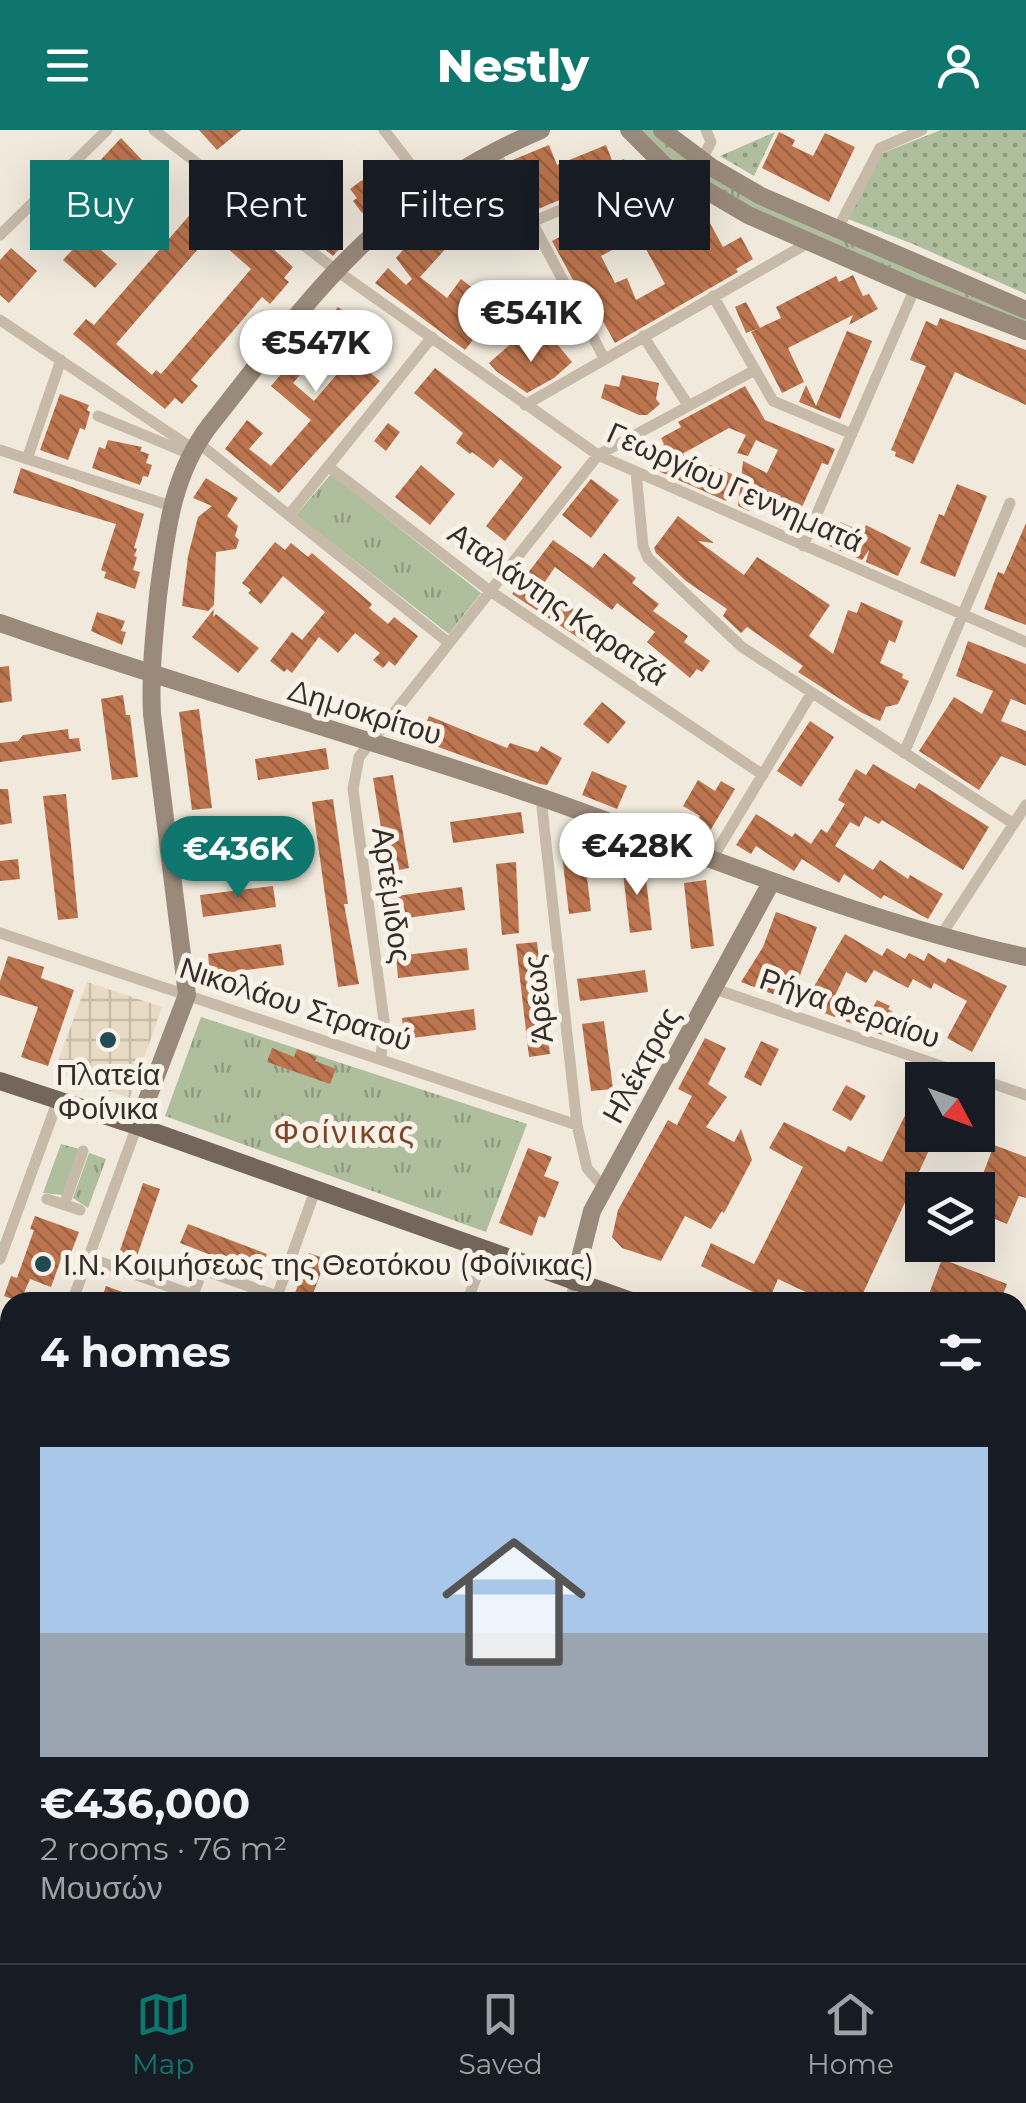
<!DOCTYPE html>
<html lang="en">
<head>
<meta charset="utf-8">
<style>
  body { margin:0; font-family:Montserrat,sans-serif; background:#20242c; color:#f1f3f6; height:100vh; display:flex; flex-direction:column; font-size:38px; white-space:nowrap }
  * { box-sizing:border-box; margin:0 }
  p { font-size:32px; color:#9ea1a6 }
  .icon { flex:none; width:55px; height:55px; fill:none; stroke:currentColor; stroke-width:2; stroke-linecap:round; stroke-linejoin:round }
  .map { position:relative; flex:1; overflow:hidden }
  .sheet { position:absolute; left:0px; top:1162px; width:1028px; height:672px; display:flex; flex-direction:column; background:#171b24; border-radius:30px 30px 0 0; box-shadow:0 10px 40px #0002 }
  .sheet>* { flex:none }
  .hud { position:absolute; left:30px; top:30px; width:968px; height:90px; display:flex; gap:20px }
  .needle { width:65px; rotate:131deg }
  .fabs { position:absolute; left:905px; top:932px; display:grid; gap:20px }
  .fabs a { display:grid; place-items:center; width:90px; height:90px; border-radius:0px; background:#171b24; box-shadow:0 10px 40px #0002; font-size:50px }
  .price { position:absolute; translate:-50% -85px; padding:0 22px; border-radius:35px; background:#fff; color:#222; font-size:32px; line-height:65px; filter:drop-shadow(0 2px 5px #0008) }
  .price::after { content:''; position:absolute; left:50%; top:60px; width:30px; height:22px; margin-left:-15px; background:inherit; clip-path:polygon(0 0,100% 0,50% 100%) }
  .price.selected { background:#0f766e; color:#fff }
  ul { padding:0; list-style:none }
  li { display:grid; align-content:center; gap:20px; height:530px; padding:0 40px }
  li span { display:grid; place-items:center; height:310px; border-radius:0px; color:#555 }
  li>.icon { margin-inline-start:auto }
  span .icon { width:180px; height:180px; fill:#fffc; stroke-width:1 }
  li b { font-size:42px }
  h2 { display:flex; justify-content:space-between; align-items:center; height:120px; padding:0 40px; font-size:42px }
  .tag { padding:0 35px; border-radius:0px; background:#171b24; box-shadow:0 10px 40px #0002; font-size:35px; line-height:90px }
  .tag.selected { background:#0f766e; color:#fff }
  header { display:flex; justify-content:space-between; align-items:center; height:130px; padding:0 40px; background:#0f766e; color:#fff; font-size:45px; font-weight:800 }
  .dock { display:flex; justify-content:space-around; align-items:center; height:140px; border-top:2px solid #363941; background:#171b24; font-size:28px; color:#9ea1a6 }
  .dock a { display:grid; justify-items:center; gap:5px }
  .dock .selected { color:#0f766e }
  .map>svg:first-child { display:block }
  .grass { fill:url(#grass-dots) }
  .park { fill:url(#park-tufts) }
  .pitch { fill:#afbe9d }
  .plaza { fill:url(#plaza-grid) }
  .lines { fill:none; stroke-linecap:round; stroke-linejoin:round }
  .river { stroke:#7da4ab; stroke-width:28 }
  .building { fill:url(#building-back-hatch); fill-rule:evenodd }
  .street { stroke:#c7baa9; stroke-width:11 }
  .secondary { stroke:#9a8a7b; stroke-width:18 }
  .primary { stroke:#75665b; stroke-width:18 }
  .poi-dot { fill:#214a53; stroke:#f8f2e8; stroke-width:4 }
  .labels { text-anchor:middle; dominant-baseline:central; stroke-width:10; stroke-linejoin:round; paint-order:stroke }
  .street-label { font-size:30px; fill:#352e28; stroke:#f8f2e8 }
  .poi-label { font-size:30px; fill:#352e28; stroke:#f8f2e8 }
  .neighbourhood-label { font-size:32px; letter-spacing:2.5px; fill:#7d4528; stroke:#f8f2e8 }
</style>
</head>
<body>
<header><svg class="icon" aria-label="menu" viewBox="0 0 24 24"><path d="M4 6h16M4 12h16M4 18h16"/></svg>Nestly<svg class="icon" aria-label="person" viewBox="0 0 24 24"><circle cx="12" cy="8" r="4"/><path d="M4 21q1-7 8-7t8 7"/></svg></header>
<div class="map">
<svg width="1026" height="1833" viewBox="0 0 1026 1833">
  <defs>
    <pattern id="grass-dots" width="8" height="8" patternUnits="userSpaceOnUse" patternTransform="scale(2.5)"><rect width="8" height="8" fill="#afbe9d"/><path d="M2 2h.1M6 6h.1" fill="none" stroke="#8f9b80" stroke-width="1.8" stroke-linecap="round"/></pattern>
    <pattern id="park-tufts" width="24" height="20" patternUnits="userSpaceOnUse" patternTransform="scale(2.5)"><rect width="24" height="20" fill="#afbe9d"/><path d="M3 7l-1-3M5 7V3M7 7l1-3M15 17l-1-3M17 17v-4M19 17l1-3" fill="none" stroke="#8f9b80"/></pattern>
    <pattern id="plaza-grid" width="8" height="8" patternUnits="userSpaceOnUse" patternTransform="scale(2.5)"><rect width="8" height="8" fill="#e7dbc4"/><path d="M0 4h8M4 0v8" fill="none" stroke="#c7bca8"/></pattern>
    <pattern id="building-back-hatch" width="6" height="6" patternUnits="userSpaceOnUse" patternTransform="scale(2.5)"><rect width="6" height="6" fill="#bc754e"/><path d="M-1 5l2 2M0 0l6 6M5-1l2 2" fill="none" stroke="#9a6041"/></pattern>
  </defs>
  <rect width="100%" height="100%" fill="#f0e9dc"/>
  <path class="grass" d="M 941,0 L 1026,0 L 1026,164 L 913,114 L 848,89 L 880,24 Z
    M 775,2 L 754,46 L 720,26 Z
    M 739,1825 L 985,1825 L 1026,1833 L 755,1833 Z"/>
  <path class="park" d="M 629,0 L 662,0 L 711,37 L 1026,180 L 1026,201 L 748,85 Z
    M 331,344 L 481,463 L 449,504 L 296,385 Z
    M 201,887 L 527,994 L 486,1102 L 165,986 Z
    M 61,1014 L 79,1019 L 63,1065 L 43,1063 Z
    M 89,1023 L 106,1029 L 88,1078 L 73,1068 Z"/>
  <path class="pitch" d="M 0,1576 L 10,1580 L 10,1825 L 18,1825 L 17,1833 L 0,1833 Z"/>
  <path class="plaza" d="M 87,852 L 162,877 L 130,968 L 54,943 Z"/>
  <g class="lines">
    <path class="river" d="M 0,1534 L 10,1538
      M 697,1825 L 716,1833"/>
  </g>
  <path class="building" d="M 199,0 L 241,0 L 217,20 Z
    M 779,2 L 795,10 L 792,16 L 813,26 L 825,3 L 855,17 L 829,72 L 762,38 Z
    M 121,8 L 143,31 L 129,47 L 124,43 L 72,95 L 117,134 L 95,158 L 63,130 L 75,117 L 45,90 Z
    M 549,15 L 557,35 L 606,15 L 613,33 L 624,29 L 629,41 L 538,79 L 510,31 Z
    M 362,50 L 380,70 L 362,83 L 353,71 L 357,68 L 350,59 Z
    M 208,64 L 230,82 L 231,80 L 293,137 L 284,148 L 289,152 L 270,174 L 262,167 L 191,250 L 198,256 L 182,274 L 175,268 L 165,279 L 73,204 L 86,189 L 94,195 ZM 211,104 L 251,139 L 161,244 L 156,240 L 152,245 L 116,214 Z
    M 302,65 L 321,81 L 311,92 L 341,117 L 333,126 L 282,87 Z
    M 676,75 L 687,96 L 706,86 L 723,117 L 741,107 L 753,129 L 736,139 L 738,142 L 615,213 L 599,184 L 593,187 L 552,111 L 612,79 L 629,111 L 601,126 L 615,153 L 627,148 L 636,170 L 665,154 L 646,119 L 656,113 L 645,92 Z
    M 426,93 L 450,114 L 420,147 L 447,168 L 461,149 L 498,178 L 465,220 L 375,153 L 388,138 L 406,155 L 412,149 L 396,128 Z
    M 11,118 L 37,141 L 9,173 L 0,165 L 0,130 Z
    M 853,145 L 863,166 L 869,164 L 878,179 L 849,195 L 853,185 L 788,218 L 804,252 L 782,263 L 751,202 L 781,188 L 776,177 L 836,146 L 839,152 Z
    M 746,172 L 760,198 L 746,203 L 735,177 Z
    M 338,177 L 358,193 L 362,188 L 382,205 L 359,233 L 380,251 L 279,363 L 225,319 L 247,290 L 263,303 L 249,319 L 271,336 L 311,290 L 271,256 ZM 316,226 L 337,244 L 314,271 L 293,253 Z
    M 940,188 L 1026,220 L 1026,275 L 955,242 L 913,334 L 895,326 L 896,322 L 891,320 L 926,236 L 910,230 L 926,191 L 937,196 Z
    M 847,201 L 872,211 L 840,289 L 799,272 L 806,255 L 816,276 Z
    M 552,208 L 572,232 L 554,248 L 527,263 L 496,241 L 489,233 L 515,210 L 530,227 Z
    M 435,238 L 562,337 L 505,411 L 486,396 L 523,348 L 500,329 L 493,338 L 472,322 L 470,324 L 456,313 L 463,303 L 414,263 Z
    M 622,245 L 659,253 L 656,269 L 660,274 L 647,285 L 639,285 L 601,268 L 605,254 L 619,257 Z
    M 745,256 L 765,290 L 835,319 L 828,335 L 822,333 L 797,388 L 755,369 L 749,381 L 738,376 L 743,331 L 767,343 L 778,320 L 756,310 L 748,326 L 737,323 L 746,305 L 729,298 L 682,324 L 737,346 L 726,371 L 649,337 L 664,314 L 661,308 L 681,297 L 678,292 Z
    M 60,264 L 89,275 L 87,280 L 90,282 L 85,300 L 80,298 L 68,330 L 40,320 Z
    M 388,293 L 400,302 L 386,321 L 374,311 Z
    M 108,310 L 142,317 L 140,321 L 149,324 L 146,333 L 152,335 L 148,347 L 143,346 L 140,355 L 92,338 L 99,317 L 105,319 Z
    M 421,335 L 455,364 L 430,395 L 395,367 Z
    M 21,338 L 144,384 L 134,418 L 137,419 L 134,426 L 137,427 L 133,440 L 140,442 L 135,459 L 104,448 L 106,442 L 101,440 L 116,394 L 13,363 Z
    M 206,348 L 238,368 L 227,386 L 238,396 L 235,406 L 239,410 L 236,419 L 216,422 L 214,475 L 208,481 L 182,476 L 188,426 L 198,387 L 212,376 L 193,368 Z
    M 591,349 L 619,370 L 591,408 L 562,385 Z
    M 957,354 L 987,366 L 955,447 L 920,433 L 939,384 L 944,386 Z
    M 678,386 L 714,413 L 698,411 L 744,445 L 757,427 L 830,475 L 809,506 L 833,524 L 848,480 L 857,483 L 861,472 L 903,491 L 895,513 L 889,510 L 880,533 L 903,544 L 902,548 L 909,551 L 898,574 L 886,577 L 880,591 L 862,583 L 798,542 L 803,536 L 747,497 L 741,503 L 723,486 L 727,479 L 686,451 L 656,423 L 654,418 Z
    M 840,392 L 863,402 L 866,395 L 911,418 L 898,446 L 866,432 L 869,420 L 862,430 L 829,416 Z
    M 1026,393 L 1026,495 L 984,479 L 998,442 L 1004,444 Z
    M 553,410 L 593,438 L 604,423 L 636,448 L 632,453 L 659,474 L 653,481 L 688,506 L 684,512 L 710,531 L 702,542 L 697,539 L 690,548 L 647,512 L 655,502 L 617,473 L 612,480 L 555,437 L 540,459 L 600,495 L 588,514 L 512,464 Z
    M 275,412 L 285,420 L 291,413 L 308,427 L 312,423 L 372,474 L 369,478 L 388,494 L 394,487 L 418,506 L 395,536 L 389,531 L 383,538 L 373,530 L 380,523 L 355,503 L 338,523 L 319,507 L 292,543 L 287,539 L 284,542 L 270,531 L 292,502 L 302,510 L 325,482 L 283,446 L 261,474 L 248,463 L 251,460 L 242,453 Z
    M 214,479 L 213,487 L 216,484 L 259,518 L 238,543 L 192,507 Z
    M 97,482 L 125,491 L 121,501 L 126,502 L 122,515 L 91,501 Z
    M 968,511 L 1026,534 L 1026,575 L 1011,569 L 1001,591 L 1026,601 L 1026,636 L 1001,626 L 979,660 L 919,621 L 954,567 L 982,584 L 993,561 L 956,546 Z
    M 9,536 L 12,571 L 0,573 L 0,537 Z
    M 123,565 L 126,585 L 130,585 L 138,647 L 112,650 L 101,569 Z
    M 602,572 L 626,592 L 608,614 L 583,594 Z
    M 199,579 L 212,678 L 192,680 L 179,582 Z
    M 429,586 L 507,618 L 510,613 L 538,622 L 541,616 L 562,628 L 547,655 L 540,654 L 419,610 Z
    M 810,591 L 834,607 L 801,657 L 777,641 Z
    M 68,599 L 69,609 L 79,608 L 81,621 L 0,632 L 0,613 L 18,611 L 23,605 Z
    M 326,618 L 329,639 L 258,650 L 255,629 Z
    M 873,634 L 915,659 L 919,653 L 989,697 L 963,740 L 882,690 L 879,694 L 865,686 L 859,697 L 850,692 L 835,716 L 873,740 L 880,730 L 908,749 L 910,745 L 943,764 L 928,789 L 884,765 L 881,769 L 844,744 L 839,753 L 802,729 L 794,741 L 756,716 L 751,724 L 736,715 L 756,684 L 792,707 L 795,703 L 811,714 L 821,699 L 827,703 L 845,674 L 838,670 L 856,639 L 866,645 Z
    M 592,641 L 627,656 L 617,679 L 582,665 Z
    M 393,645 L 409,738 L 388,742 L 373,648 Z
    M 698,650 L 715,661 L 721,651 L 735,659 L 704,711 L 690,703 L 700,686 L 683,676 Z
    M 0,659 L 8,659 L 12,693 L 0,695 Z
    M 66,664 L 78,788 L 58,790 L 43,666 Z
    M 333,669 L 348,774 L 344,774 L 359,854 L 338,857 L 312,672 Z
    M 521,682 L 524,703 L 453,713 L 450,692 Z
    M 262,695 L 266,716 L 195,728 L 192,706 Z
    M 583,713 L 591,781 L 569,784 L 561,716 Z
    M 18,729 L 20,749 L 0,751 L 0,731 Z
    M 516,732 L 519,803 L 502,805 L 496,734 Z
    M 644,732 L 652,800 L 630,803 L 622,735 Z
    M 706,750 L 714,816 L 691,819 L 684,753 Z
    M 273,756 L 276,777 L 203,787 L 200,765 Z
    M 462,757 L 465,780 L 392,790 L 389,767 Z
    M 776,782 L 817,797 L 791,871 L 741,852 L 763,817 Z
    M 845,804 L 882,826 L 887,818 L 905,829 L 909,823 L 924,831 L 928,823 L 945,833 L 948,828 L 1007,856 L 972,922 L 947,908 L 967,871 L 934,853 L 931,859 L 913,849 L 908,858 L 874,840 L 866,853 L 846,842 L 834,868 L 869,886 L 877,870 L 890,876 L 888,879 L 908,890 L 898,911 L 803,875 Z
    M 537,812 L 550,924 L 529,927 L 516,814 Z
    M 281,814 L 284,835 L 210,845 L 208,824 Z
    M 467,818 L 469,840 L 398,848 L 396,826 Z
    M 8,826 L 44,837 L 41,848 L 74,860 L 48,936 L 21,927 L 38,877 L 0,865 L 0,851 Z
    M 645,840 L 648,862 L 580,871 L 577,849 Z
    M 474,879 L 476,900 L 404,909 L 402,888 Z
    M 604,891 L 613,959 L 591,961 L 582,894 Z
    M 705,908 L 726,918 L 708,954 L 727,967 L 706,997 L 734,1012 L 741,999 L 752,1030 L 724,1083 L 722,1081 L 711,1099 L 685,1086 L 661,1131 L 622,1118 L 612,1107 L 618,1080 L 668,990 L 677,995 L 692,966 L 678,959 Z
    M 761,911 L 779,919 L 761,956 L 744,947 Z
    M 272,918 L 294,927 L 297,919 L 317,927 L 315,931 L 336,939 L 330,954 L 267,932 Z
    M 922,951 L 922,1005 L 936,1005 L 859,1172 L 827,1172 L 778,1149 L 769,1170 L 701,1136 L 711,1113 L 754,1134 L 803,1037 L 769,1018 L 784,992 L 845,1022 L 848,1016 L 882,1032 Z
    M 846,955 L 866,966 L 851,991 L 832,980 Z
    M 994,1015 L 1026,1027 L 1026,1068 L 1019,1066 L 1007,1094 L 978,1082 L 978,1057 Z
    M 528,1018 L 552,1027 L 544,1046 L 559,1052 L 545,1088 L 539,1086 L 532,1106 L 499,1093 Z
    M 143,1053 L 160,1059 L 135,1132 L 118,1126 Z
    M 35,1086 L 79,1102 L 71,1123 L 64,1121 L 51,1157 L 30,1149 L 20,1172 L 4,1166 L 11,1146 L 17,1148 L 34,1100 L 30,1099 Z
    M 188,1094 L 267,1124 L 260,1144 L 180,1113 Z
    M 309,1123 L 326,1129 L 310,1172 L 292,1172 Z
    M 942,1129 L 1007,1154 L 1000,1172 L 926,1172 Z
    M 106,1156 L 147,1171 L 147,1172 L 100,1172 Z"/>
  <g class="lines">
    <path class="street" d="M 154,0 L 337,141 L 598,325 L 1026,512
      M 384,0 L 431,61
      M 495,22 L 604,228
      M 701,31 L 711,12 L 706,0
      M 532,92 L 665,36
      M 837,100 L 880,18 L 922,0
      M 0,105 L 107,0
      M 713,166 L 773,271 L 852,304
      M 0,190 L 192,318
      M 643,206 L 688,275
      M 525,275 L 808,113
      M 98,286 L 190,324
      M 197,312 L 449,513
      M 0,320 L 171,376
      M 27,329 L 61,230
      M 329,337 L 490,461 L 763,645
      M 636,342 L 643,416 L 648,428 L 742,517 L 1014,694
      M 289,385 L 432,207
      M 803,416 L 915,158
      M 904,623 L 1010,373
      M 541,668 L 577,995 L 587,1038 L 604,1058
      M 712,729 L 811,564
      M 0,803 L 577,995
      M 940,807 L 1026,675
      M 715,859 L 1026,965
      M 381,928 L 384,891 L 353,659 L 359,627 L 598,325 L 755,240
      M 47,1069 L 80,1080
      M 64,1075 L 83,1021
      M 89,1128 L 193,1165 L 190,1172
      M 0,1129 L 58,970
      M 193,1165 L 200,1146 L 209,1142 L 277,1166
      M 72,1172 L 137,996
      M 275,1172 L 315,1061
      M 467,1172 L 486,1121
      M 571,1172 L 574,1152
      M 0,1286 L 10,1289
      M 0,1370 L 10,1343
      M 1018,1391 L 1026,1368
      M 0,1403 L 10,1407
      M 1018,1820 L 1026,1822
      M 410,1825 L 411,1833"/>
    <path class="secondary" d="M 629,0 L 665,36 L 748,85 L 915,158 L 1026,201
      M 662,0 L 711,37 L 761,66 L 1026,180
      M 0,493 C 179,556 363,606 543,668 C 703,724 860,791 1026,827
      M 137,996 L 187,865 L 152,584 C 150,544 154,506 158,466 C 166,405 171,346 210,295 C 258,235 306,168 362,115 C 413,67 477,27 541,0
      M 574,1152 L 592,1081 L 772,751
      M 0,1568 L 10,1572
      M 638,1825 L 655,1833"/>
    <path class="primary" d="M 0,951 L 137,996 L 634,1172
      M 1018,1312 L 1026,1315"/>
  </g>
  <g class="poi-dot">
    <circle cx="108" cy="910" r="10"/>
    <circle cx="43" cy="1134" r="10"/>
  </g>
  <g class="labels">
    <g class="street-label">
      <text transform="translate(735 357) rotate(24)">Γεωργίου Γεννηματά</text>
      <text transform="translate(558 474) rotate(35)">Αταλάντης Καρατζά</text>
      <text transform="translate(365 582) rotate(17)">Δημοκρίτου</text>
      <text transform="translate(392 765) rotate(82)">Αρτέμιδος</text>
      <text transform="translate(538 869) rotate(-96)">Άρεως</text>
      <text transform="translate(296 874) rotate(18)">Νικολάου Στρατού</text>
      <text transform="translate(850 878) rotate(19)">Ρήγα Φεραίου</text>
      <text transform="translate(641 935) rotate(-61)">Ηλέκτρας</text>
    </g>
    <g class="poi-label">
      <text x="108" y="944">Πλατεία<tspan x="108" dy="34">Φοίνικα</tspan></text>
      <text x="63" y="1134" text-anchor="start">Ι.Ν. Κοιμήσεως της Θεοτόκου (Φοίνικας)</text>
    </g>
    <g class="neighbourhood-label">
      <text x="345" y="1001">Φοίνικας</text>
    </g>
  </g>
</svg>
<div class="fabs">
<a><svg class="needle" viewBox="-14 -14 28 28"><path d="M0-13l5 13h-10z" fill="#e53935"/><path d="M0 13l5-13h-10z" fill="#9ea1a6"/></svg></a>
<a><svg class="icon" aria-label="layers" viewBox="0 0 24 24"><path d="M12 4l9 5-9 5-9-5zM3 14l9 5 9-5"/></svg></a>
</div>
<b class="price" style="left:531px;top:235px">€541K</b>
<b class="price" style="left:316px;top:265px">€547K</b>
<b class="price" style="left:637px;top:768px">€428K</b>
<b class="price selected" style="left:238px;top:771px">€436K</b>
<div class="hud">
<a class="tag selected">Buy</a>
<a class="tag">Rent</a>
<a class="tag">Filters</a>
<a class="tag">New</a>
</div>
<section class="sheet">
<h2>4 homes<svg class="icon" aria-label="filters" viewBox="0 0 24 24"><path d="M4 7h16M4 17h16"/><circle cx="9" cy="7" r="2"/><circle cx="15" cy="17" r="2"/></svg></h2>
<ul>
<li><span style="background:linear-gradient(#a9c7e8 60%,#9aa5b1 0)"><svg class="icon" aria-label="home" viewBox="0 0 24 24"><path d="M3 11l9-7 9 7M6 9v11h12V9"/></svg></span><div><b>€436,000</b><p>2 rooms · 76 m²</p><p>Μουσών</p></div></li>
</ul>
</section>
</div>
<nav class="dock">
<a class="selected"><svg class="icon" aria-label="map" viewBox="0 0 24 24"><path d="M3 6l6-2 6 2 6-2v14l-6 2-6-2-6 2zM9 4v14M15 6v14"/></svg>Map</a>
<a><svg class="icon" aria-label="saved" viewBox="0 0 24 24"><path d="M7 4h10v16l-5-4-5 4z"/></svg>Saved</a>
<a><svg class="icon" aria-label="home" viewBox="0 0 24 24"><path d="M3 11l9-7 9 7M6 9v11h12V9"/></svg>Home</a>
</nav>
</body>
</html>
